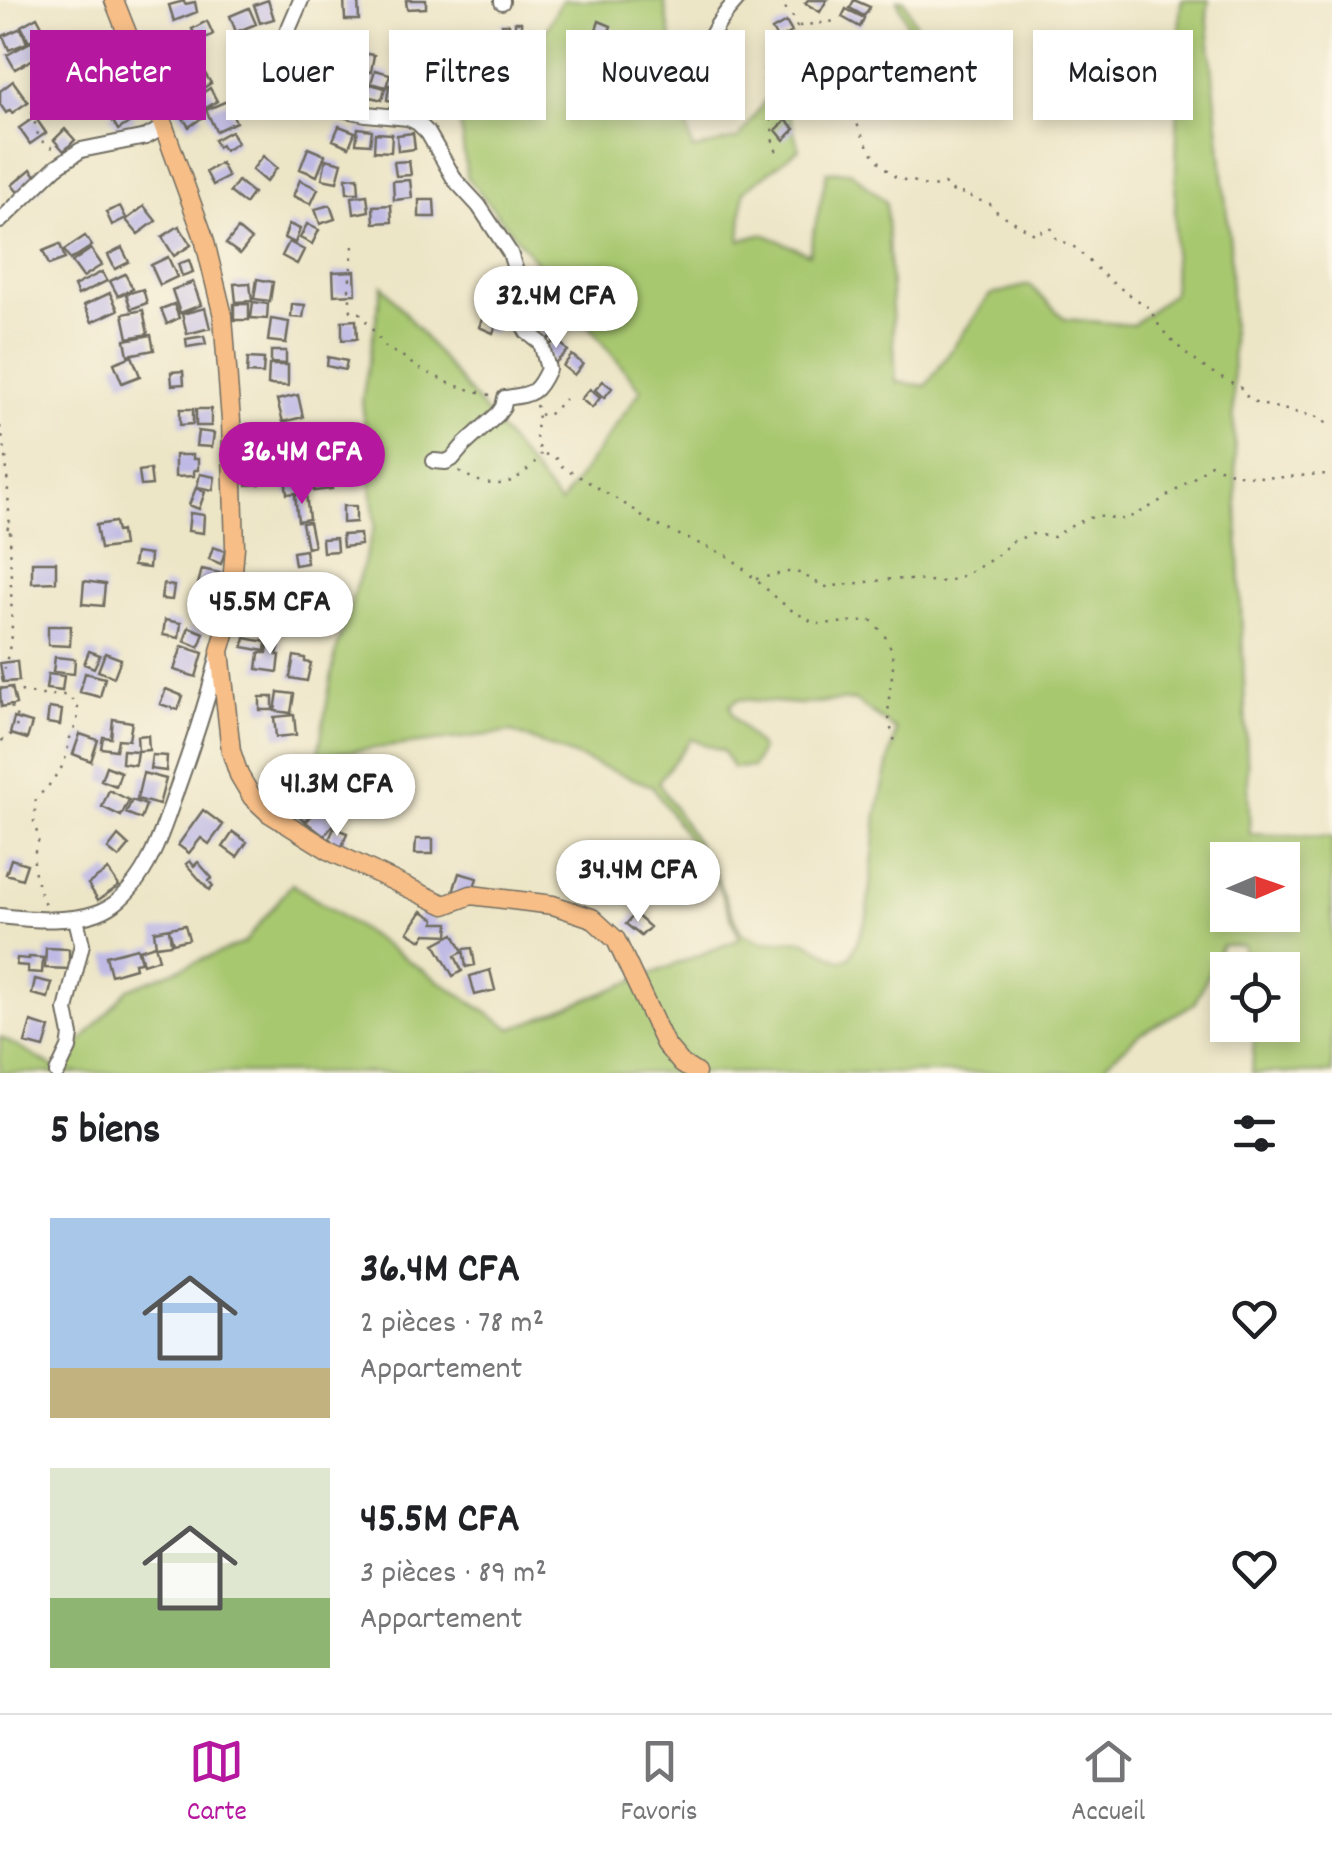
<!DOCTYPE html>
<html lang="fr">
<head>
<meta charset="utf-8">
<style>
  body { margin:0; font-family:Dekko,sans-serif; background:#f6f6f6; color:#202124; height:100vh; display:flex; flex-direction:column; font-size:38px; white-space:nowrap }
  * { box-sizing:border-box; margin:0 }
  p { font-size:32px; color:#757577 }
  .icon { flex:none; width:55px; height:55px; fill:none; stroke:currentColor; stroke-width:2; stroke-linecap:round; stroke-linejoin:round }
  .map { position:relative; height:1073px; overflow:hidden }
  .side { display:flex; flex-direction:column; background:#fff; flex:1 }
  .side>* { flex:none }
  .hud { position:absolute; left:30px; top:30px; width:1272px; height:90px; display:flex; gap:20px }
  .needle { width:65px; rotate:88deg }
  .controls { position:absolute; left:1210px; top:842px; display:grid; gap:20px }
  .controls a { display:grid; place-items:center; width:90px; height:90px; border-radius:0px; background:#fff; box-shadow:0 5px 15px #0003; font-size:50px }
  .price { position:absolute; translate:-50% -85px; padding:0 22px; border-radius:35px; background:#fff; color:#222; font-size:32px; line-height:65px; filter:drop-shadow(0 2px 5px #0008) }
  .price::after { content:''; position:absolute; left:50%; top:60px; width:30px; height:22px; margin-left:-15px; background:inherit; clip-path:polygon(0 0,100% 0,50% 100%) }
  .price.selected { background:#b5179e; color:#fff }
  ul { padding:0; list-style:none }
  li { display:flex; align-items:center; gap:30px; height:250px; padding:0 50px }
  li span { display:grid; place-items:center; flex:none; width:280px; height:200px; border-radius:0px; color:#555 }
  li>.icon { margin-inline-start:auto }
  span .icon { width:120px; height:120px; fill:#fffc; stroke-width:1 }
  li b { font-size:42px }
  h2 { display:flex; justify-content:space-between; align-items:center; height:120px; padding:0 50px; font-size:42px }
  .chip { padding:0 35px; border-radius:0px; background:#fff; box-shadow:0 5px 15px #0003; font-size:35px; line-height:90px }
  .chip.selected { background:#b5179e; color:#fff }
  .tab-bar { display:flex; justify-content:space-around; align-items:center; height:140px; border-top:2px solid #e0e0e0; background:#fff; font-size:28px; color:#757577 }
  .tab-bar a { display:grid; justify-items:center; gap:5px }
  .tab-bar .selected { color:#b5179e }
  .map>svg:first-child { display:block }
  .green { fill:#a8c870; stroke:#6a7a4e; stroke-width:2.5; fill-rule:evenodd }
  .building { fill:#bfbae5 }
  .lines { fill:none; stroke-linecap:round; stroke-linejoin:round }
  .minor-casing { stroke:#6f6c61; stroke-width:18 }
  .major-casing { stroke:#6f6c61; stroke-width:21 }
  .path { stroke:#6f6c61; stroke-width:2.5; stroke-dasharray:2.5 8; stroke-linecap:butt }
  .minor { stroke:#fff; stroke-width:14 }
  .major { stroke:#f7be87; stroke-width:18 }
</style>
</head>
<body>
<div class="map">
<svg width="1332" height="1073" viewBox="0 0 1332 1073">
  <rect width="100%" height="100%" fill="#fcf5e5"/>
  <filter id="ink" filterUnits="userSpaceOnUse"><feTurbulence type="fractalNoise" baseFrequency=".01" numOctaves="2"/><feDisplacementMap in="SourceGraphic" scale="20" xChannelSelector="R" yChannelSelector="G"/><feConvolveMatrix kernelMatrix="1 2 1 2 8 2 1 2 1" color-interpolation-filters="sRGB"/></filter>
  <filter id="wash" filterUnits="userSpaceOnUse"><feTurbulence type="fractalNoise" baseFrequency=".0048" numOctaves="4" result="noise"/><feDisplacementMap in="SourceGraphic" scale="40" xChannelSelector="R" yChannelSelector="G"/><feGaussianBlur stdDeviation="2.25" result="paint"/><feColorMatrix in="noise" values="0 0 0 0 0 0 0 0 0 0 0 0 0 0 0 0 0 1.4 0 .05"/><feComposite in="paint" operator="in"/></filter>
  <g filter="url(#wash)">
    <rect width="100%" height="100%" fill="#ece5c6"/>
    <path class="green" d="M 562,0 L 664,0 L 692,150 L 739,138 L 787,69 L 908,25 L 897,0 L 904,0 L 920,32 L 782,89 L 799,149 L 744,191 L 740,240 L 764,234 L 809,254 L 827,172 L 850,171 L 886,202 L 896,382 L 926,386 L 990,295 L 1029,285 L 1065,319 L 1133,325 L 1173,293 L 1180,10 L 1182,0 L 1209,0 L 1207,14 L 1230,244 L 1234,430 L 1250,834 L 1332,837 L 1332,1073 L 1252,1073 L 1255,1025 L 1282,1025 L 1282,970 L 1249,970 L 1243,945 L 1222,945 L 1194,1004 L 1139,1034 L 1107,1063 L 1103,1073 L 0,1073 L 0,1037 L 57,1069 L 128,989 L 244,943 L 292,884 L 512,1029 L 740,939 L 716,880 L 652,786 L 512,732 L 318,755 L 335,655 L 375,525 L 362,400 L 382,285 L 560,504 L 641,390 L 467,177 L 455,87 L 532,56 ZM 739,699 L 799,704 L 854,700 L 896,730 L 877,814 L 867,917 L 851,956 L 841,961 L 804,940 L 762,942 L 741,933 L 712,867 L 658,782 L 691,739 L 723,751 L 733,768 L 753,767 L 761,749 L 733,716 L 730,705 ZM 1228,860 L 1282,860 L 1282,915 L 1228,915 Z"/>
    <g id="blocks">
      <path class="building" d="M 268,0 L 274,19 L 260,23 L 254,5 Z
        M 344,0 L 358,0 L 359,20 L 345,20 Z
        M 406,0 L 426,0 L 426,8 L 407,9 Z
        M 808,0 L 827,0 L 820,12 L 805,3 Z
        M 854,0 L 870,7 L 864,16 L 850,8 Z
        M 184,1 L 185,4 L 195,2 L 197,12 L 174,21 L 169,5 Z
        M 249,8 L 256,24 L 236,32 L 230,16 Z
        M 846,9 L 864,18 L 860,27 L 842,17 Z
        M 37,17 L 45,32 L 29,41 L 21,26 Z
        M 207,21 L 213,34 L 199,42 L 192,29 Z
        M 599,21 L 611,26 L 606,41 L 594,36 Z
        M 515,22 L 521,22 L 522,37 L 515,38 L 515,46 L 504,47 L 502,24 L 509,24 L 510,34 L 515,34 Z
        M 786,22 L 792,32 L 778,40 L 772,30 Z
        M 21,28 L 27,43 L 9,50 L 3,36 Z
        M 473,30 L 487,30 L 487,46 L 473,46 Z
        M 246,31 L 251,41 L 235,50 L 230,40 Z
        M 262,34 L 265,40 L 270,37 L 277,51 L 261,58 L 252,38 Z
        M 441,34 L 460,35 L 460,49 L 440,49 Z
        M 40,37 L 48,51 L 15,69 L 7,55 Z
        M 187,44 L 196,61 L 177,70 L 169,54 Z
        M 297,44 L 316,50 L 310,67 L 292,61 Z
        M 402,44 L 424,47 L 421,70 L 398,67 Z
        M 94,50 L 106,73 L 88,83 L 76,61 Z
        M 343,50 L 374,55 L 371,72 L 340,66 Z
        M 199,64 L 211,83 L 194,94 L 183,75 Z
        M 306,69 L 323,76 L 316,92 L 300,86 Z
        M 375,70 L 390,74 L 386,87 L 371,83 Z
        M 263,75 L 274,88 L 261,99 L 251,86 Z
        M 717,78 L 734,86 L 727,101 L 710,93 Z
        M 13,81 L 28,102 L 12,113 L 10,110 L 6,113 L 0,104 L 0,91 Z
        M 370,84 L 385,88 L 382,100 L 367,96 Z
        M 389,85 L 413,88 L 411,104 L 406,103 L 406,95 L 404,103 L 387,100 Z
        M 210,88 L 217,101 L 206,108 L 198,96 Z
        M 190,98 L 203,117 L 189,127 L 176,108 Z
        M 227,101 L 236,122 L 216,131 L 206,110 Z
        M 126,105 L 135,119 L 118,130 L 109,115 Z
        M 35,117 L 46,133 L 30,144 L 19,128 Z
        M 786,120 L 795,129 L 784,140 L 776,130 Z
        M 339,126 L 355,132 L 349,147 L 333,140 Z
        M 358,128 L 372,130 L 370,144 L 356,143 Z
        M 65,129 L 75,140 L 64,151 L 54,140 Z
        M 231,131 L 237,143 L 224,151 L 221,145 L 218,147 L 214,140 Z
        M 375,133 L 392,134 L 391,152 L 374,151 Z
        M 413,133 L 415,149 L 398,151 L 397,135 Z
        M 308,148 L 325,155 L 317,176 L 300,169 Z
        M 263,156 L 277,168 L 266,182 L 252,170 Z
        M 326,159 L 342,163 L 337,182 L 322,179 Z
        M 409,161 L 411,175 L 396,176 L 394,162 Z
        M 221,163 L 228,177 L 213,185 L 206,172 Z
        M 31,169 L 44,186 L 25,201 L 12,185 Z
        M 358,177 L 359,193 L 347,193 L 346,178 Z
        M 300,180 L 318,189 L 311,204 L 293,196 Z
        M 410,180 L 412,198 L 394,200 L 393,181 Z
        M 238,181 L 253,193 L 245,204 L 230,192 Z
        M 367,195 L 369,211 L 354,214 L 352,197 Z
        M 419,200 L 434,200 L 435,217 L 419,217 Z
        M 330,205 L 335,219 L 320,224 L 315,209 Z
        M 391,205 L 392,222 L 374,223 L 373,206 Z
        M 120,206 L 126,218 L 112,225 L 106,212 Z
        M 144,206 L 156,221 L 138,234 L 126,220 Z
        M 289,224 L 300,229 L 295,243 L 284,238 Z
        M 307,224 L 319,230 L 312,244 L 300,238 Z
        M 179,226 L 191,245 L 174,256 L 162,237 Z
        M 238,229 L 251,240 L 240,254 L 226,244 Z
        M 85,236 L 92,246 L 70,260 L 64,250 Z
        M 289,242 L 304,250 L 297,264 L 282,256 Z
        M 60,244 L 65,259 L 49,265 L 43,251 Z
        M 122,248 L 129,262 L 115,269 L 108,255 Z
        M 91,249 L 102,265 L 83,277 L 72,262 Z
        M 168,257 L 177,277 L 160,285 L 151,265 Z
        M 189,260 L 193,272 L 182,276 L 178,264 Z
        M 355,271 L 356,294 L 334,295 L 333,272 Z
        M 102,272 L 107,281 L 78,295 L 74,286 Z
        M 125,274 L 133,289 L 118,296 L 110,281 Z
        M 257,279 L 273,282 L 270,301 L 254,299 Z
        M 193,282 L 201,305 L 180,313 L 172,290 Z
        M 250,283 L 252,301 L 236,302 L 234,284 Z
        M 143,289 L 147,303 L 131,309 L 126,294 Z
        M 110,293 L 118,310 L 92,322 L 84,305 Z
        M 491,298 L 505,304 L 493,333 L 479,327 Z
        M 253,302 L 268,304 L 267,319 L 251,318 Z
        M 174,304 L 179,318 L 167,324 L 161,309 Z
        M 234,304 L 249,304 L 249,320 L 234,320 Z
        M 292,304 L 305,305 L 303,318 L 291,317 Z
        M 205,308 L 210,328 L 187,334 L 182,314 Z
        M 143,310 L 148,334 L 128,338 L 123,314 Z
        M 271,319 L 289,322 L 286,343 L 268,341 Z
        M 356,320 L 357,339 L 342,340 L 342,321 Z
        M 549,320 L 558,330 L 547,341 L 538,330 Z
        M 151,335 L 154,350 L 128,355 L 125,340 Z
        M 204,336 L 206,344 L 187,347 L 186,339 Z
        M 557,339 L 568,351 L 555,363 L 544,350 Z
        M 271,351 L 286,351 L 286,364 L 271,363 Z
        M 572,355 L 583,364 L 574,375 L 563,366 Z
        M 132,356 L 140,376 L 122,383 L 114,363 Z
        M 328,357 L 347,361 L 345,370 L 327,366 Z
        M 248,358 L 264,359 L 263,374 L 247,373 Z
        M 269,365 L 288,365 L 288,386 L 268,385 Z
        M 183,371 L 184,384 L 172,385 L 171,372 Z
        M 603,381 L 612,388 L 604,398 L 595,390 Z
        M 590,389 L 600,398 L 592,408 L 581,399 Z
        M 298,395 L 303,417 L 283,422 L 277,400 Z
        M 180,409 L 193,409 L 193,424 L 180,425 Z
        M 196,409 L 211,409 L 211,426 L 196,426 Z
        M 299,427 L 301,440 L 289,442 L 287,429 Z
        M 198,431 L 214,433 L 212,447 L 196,446 Z
        M 284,433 L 285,456 L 276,456 L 277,475 L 260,476 L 260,484 L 247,485 L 247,470 L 260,469 L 259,458 L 264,458 L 262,434 Z
        M 175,455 L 193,455 L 193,459 L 198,459 L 198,470 L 194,470 L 194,476 L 175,477 Z
        M 304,458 L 306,492 L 287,494 L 285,477 L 300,475 L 287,475 L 286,459 Z
        M 150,469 L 152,485 L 141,486 L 139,471 Z
        M 329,472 L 332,489 L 314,491 L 314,488 L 311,489 L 310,478 L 312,478 L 312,475 Z
        M 200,474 L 215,477 L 213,490 L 197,487 Z
        M 196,488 L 205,492 L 199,509 L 189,505 Z
        M 306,494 L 309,519 L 298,521 L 295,495 Z
        M 343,506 L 356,506 L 356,522 L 343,523 Z
        M 190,513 L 204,515 L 203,533 L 188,531 Z
        M 115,522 L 117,532 L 121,531 L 123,546 L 100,549 L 96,525 Z
        M 309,522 L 314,546 L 307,548 L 302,523 Z
        M 360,534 L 361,545 L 343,547 L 342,535 Z
        M 336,538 L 337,551 L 323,552 L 322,539 Z
        M 213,547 L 225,551 L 221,564 L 209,559 Z
        M 305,550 L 307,563 L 295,565 L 293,552 Z
        M 135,553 L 150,555 L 149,568 L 133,566 Z
        M 32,562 L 56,562 L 56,582 L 32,583 Z
        M 202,569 L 224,574 L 219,594 L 197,588 Z
        M 84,581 L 105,584 L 103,606 L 82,604 Z
        M 261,582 L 283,584 L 281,609 L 258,606 Z
        M 163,584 L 174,586 L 172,600 L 161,599 Z
        M 286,595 L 305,597 L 305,610 L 285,609 Z
        M 261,609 L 279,610 L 277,633 L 259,631 Z
        M 165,620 L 181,623 L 179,638 L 163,635 Z
        M 48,626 L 71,626 L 70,646 L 48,645 Z
        M 189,627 L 204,633 L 199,647 L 184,641 Z
        M 245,638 L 266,642 L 265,651 L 243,647 Z
        M 269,639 L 281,641 L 277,655 L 280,655 L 278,672 L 257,669 L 259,653 L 267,653 Z
        M 182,646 L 203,653 L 196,677 L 174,670 Z
        M 89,651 L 100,655 L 94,668 L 84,664 Z
        M 105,653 L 121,659 L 114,677 L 98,671 Z
        M 294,656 L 305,658 L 305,662 L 311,663 L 307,681 L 290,678 Z
        M 55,657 L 75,659 L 74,674 L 53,672 Z
        M 17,661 L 19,681 L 3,682 L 0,663 Z
        M 85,673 L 105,678 L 100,697 L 80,692 Z
        M 48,674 L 64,676 L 62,691 L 46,689 Z
        M 12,687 L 16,704 L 1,707 L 0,689 Z
        M 166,689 L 183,696 L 178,710 L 160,704 Z
        M 278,692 L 294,694 L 291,713 L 275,711 Z
        M 260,697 L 273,697 L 273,710 L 260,710 Z
        M 49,708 L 62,710 L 60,725 L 47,723 Z
        M 294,715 L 296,735 L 276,737 L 274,717 Z
        M 14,718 L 32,723 L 27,739 L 10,734 Z
        M 113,719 L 132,722 L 129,740 L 118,739 L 116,750 L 101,748 L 103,737 L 111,738 Z
        M 80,734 L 98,740 L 91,761 L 73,754 Z
        M 148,735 L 149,750 L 138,751 L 137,736 Z
        M 123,750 L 137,751 L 135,765 L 122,763 Z
        M 152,755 L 167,756 L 166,771 L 150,769 Z
        M 277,764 L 286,778 L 272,787 L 263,772 Z
        M 106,766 L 121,772 L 116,786 L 101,780 Z
        M 143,773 L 166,779 L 159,805 L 137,799 Z
        M 109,790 L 129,800 L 121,816 L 102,807 Z
        M 301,790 L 319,805 L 305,821 L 287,806 Z
        M 132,800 L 146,805 L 141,819 L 126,813 Z
        M 321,805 L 326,809 L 323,812 L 336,822 L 324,836 L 306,822 Z
        M 203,810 L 223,825 L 209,844 L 201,838 L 189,853 L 178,845 Z
        M 334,828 L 347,833 L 341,850 L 327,844 Z
        M 233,832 L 247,842 L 237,857 L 223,847 Z
        M 118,836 L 129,846 L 119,858 L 108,849 Z
        M 416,839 L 433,839 L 433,854 L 415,854 Z
        M 11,859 L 27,864 L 22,879 L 6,874 Z
        M 190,861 L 194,866 L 198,862 L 212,878 L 209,881 L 213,886 L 209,890 L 186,864 Z
        M 108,870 L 119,886 L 98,900 L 88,884 Z
        M 459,873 L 477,878 L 471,897 L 453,892 Z
        M 422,911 L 435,919 L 434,923 L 449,923 L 448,935 L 426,934 L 422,940 L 408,932 Z
        M 635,914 L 650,927 L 641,936 L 626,924 Z
        M 185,925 L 189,939 L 173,943 L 169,929 L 171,944 L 156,946 L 154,931 Z
        M 454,934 L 463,952 L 455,956 L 462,971 L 453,976 L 435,944 Z
        M 155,945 L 159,959 L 143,964 L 139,950 Z
        M 46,948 L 69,949 L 69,969 L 45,968 Z
        M 137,948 L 141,962 L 134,963 L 135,968 L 111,975 L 106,956 Z
        M 472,948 L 475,965 L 466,967 L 463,949 Z
        M 29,957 L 43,958 L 42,973 L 28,972 L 28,966 L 16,965 L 17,958 L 29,959 Z
        M 490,970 L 495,990 L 475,995 L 470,976 Z
        M 35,979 L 52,983 L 48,998 L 32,994 Z
        M 31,1022 L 50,1028 L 44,1048 L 25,1043 Z"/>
    </g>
  </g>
  <g filter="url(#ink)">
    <use href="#blocks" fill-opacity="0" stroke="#6f6c61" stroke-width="2.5"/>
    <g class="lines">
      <g class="minor-casing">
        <path id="minor" d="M 301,0 L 270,72 L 270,86 L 275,91 L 303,102 L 366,114 L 408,118 L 418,123 L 428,133 L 455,180 L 479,206 L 510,253 L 518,278 L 516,300 L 519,317 L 527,332 L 541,343 L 548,369 C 536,395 532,394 505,398 L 503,407 L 498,414 L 464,445 L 452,459 L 446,462 L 434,461
          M 502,0 L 502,2
          M 689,114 C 695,72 706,32 737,0
          M 0,221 L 56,167 L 81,150 L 146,137 L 164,127
          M 0,916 C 32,920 86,925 114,904 C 151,876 164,825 179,783 C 194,741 208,700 218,657
          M 57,1073 L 69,1048 L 71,1035 L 66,1010 L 82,944 L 76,919"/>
      </g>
      <g class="major-casing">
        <path id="major" d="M 114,0 L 164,127 L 204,238 L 223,316 L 231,421 L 235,547 L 229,620 L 220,651 L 231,751 L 239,775 L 252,797 L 269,813 L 332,852 L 445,905 L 471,895 L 553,905 L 592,918 L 616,940 L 665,1044 L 682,1064 L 696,1073"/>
      </g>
      <path class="path" d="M 778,0 L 793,17 L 799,32 C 790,42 777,42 766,50 C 761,73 765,96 769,119 L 772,121 L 773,145 L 779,155
        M 799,26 L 836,21
        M 764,86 C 795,108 824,98 856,118 C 859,137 880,167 897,178 C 902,181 907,179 913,181 C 926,186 930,189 944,184 L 956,194 L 968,193 L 972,198 L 990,204 L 991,208 L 1036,235 L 1045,229 L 1052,229 L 1056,238 L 1062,242 L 1071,244 L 1110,281 L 1149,308 L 1161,329 L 1186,354 L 1208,370 L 1240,387 L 1249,399 L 1260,404 L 1317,417 L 1332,427
        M 32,112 L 39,139 L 50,147 L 60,149
        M 353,246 L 349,289 L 351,311 L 360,313 L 387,349 L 401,355 L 416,367 L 453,385 L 494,396
        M 536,405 C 542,423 529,430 542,453 L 557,459 L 560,465 L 638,512 L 645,520 L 730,557 L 788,608 L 816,624 L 872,621 C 909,657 885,676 889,718 C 890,728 894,738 897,748
        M 540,414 L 546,417 L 565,399
        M 0,426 L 6,455 L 10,529 L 0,524
        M 459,471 C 494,493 517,487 541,454
        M 756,579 L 788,572 L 800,573 L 825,587 L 893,579 L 945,582 L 962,576 L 986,563 L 999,554 L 1011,542 L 1032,534 L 1054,537 C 1067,528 1082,519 1098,516 C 1106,515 1114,520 1122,519 C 1141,517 1195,478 1211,464 C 1238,478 1270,479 1299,476 C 1311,475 1320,473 1332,475
        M 0,687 L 42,695 L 66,695 L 78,705 L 77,723 L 70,738 L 64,764 L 47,788 L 36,798 L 34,822 L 39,840 C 28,861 37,886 46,907
        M 0,690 L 12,636 L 10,529
        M 0,705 L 14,708 C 20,724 17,736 0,741"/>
      <use href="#minor" class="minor"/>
      <use href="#major" class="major"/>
    </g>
  </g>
</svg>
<div class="controls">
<a><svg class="needle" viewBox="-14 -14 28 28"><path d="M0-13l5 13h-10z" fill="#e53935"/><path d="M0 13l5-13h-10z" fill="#757577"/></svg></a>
<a><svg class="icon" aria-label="locate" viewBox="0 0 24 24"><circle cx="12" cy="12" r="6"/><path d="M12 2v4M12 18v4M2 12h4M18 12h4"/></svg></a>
</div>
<b class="price" style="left:556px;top:351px">32.4M CFA</b>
<b class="price selected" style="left:302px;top:507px">36.4M CFA</b>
<b class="price" style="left:270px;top:657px">45.5M CFA</b>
<b class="price" style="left:337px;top:839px">41.3M CFA</b>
<b class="price" style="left:638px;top:925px">34.4M CFA</b>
<div class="hud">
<a class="chip selected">Acheter</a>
<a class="chip">Louer</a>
<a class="chip">Filtres</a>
<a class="chip">Nouveau</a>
<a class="chip">Appartement</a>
<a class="chip">Maison</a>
</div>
</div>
<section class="side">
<h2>5 biens<svg class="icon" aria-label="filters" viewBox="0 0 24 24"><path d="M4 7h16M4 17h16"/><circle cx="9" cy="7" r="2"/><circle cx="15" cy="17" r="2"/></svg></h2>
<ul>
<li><span style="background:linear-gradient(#a9c7e8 75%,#c2b280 0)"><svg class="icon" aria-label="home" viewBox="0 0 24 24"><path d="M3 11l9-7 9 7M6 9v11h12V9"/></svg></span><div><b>36.4M CFA</b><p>2 pièces · 78 m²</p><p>Appartement</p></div><svg class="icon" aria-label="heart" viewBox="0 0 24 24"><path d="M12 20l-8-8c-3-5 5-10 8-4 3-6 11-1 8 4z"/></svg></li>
<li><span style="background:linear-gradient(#dfe7d0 65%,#8fb573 0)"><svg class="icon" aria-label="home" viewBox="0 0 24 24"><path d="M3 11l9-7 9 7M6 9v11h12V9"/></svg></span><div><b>45.5M CFA</b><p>3 pièces · 89 m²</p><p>Appartement</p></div><svg class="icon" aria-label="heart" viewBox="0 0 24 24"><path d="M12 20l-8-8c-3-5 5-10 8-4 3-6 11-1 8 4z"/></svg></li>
</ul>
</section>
<nav class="tab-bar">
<a class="selected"><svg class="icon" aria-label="map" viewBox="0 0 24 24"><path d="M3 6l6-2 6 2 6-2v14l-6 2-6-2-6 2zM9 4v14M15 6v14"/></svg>Carte</a>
<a><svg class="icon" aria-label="saved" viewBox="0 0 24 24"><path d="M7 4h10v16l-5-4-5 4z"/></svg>Favoris</a>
<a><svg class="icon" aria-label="home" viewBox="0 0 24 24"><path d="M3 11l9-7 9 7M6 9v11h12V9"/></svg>Accueil</a>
</nav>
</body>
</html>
